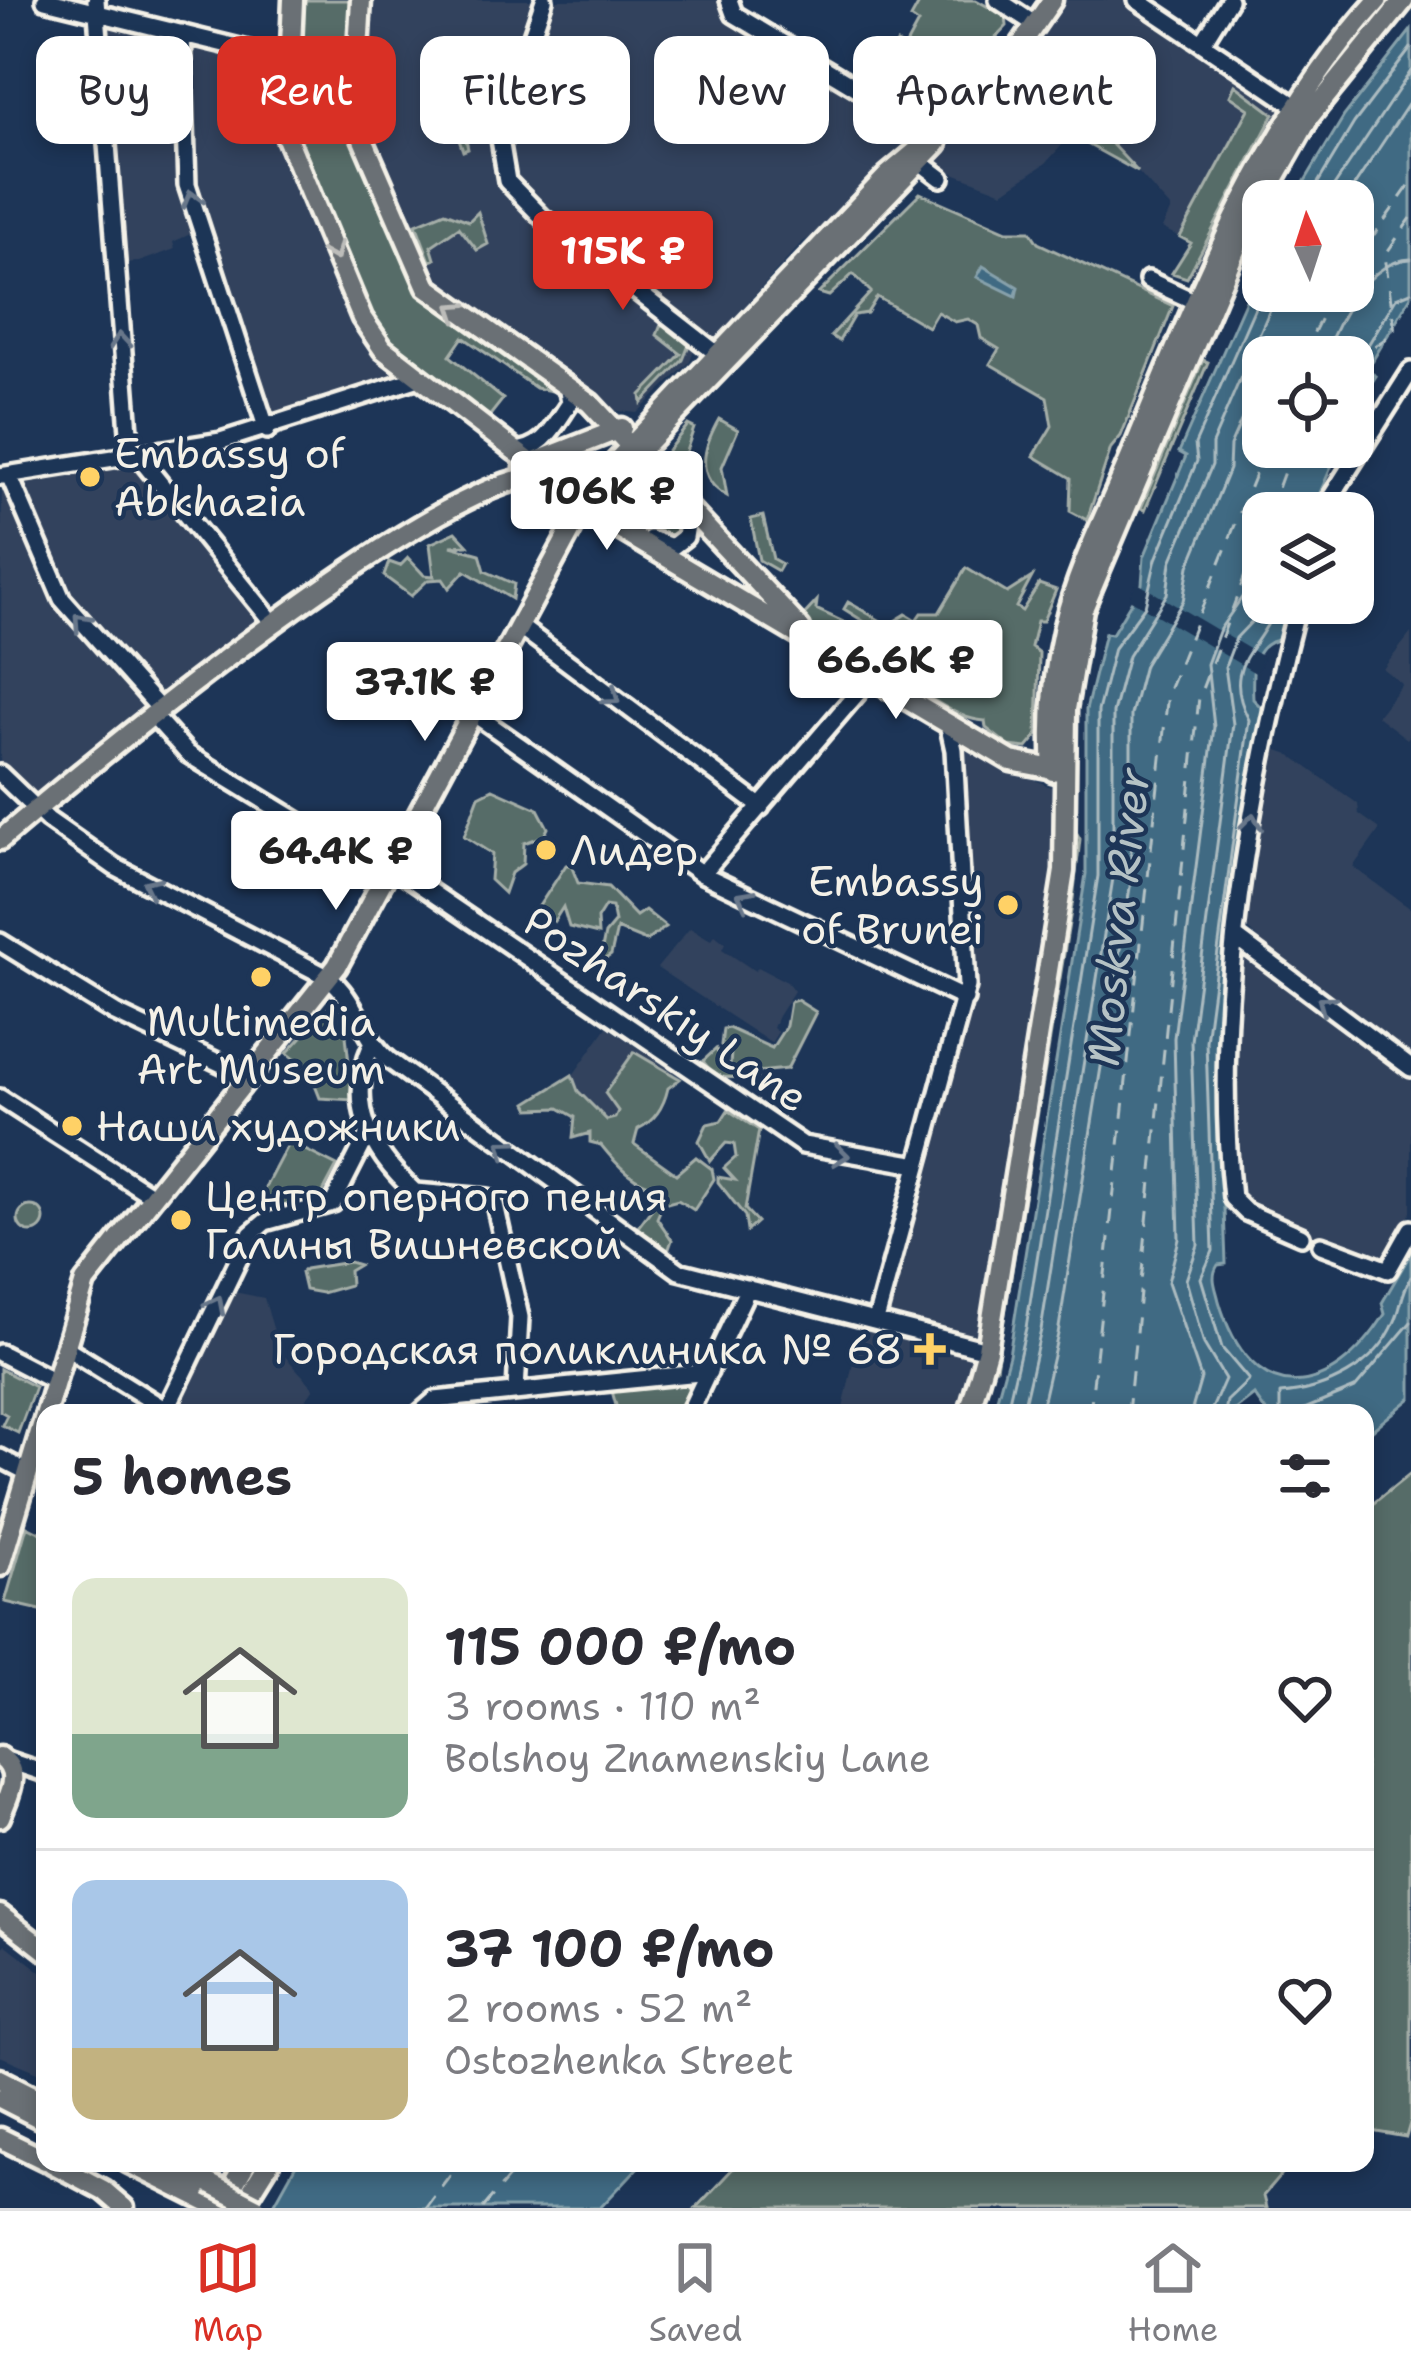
<!DOCTYPE html>
<html lang="en">
<head>
<meta charset="utf-8">
<style>
  body { margin:0; font-family:"Shantell Sans",sans-serif; background:#f2f2f3; color:#2b2b33; height:100vh; display:flex; flex-direction:column; font-size:45px; white-space:nowrap }
  * { box-sizing:border-box; margin:0 }
  p { font-size:39px; color:#7c7c81 }
  .icon { flex:none; width:66px; height:66px; fill:none; stroke:currentColor; stroke-width:2; stroke-linecap:round; stroke-linejoin:round }
  .map { position:relative; flex:1; overflow:hidden }
  .sheet { position:absolute; left:36px; top:1404px; width:1338px; height:768px; display:flex; flex-direction:column; background:#fff; border-radius:24px; box-shadow:0 6px 18px #0003 }
  .sheet>* { flex:none }
  .top-card { position:absolute; left:36px; top:36px; width:1341px; height:108px; display:flex; gap:24px }
  .needle { width:78px; rotate:357deg }
  .tools { position:absolute; left:1242px; top:180px; display:grid; gap:24px }
  .tools a { display:grid; place-items:center; width:132px; height:132px; border-radius:24px; background:#fff; box-shadow:0 6px 18px #0003; font-size:60px }
  .price { position:absolute; translate:-50% -102px; padding:0 27px; border-radius:12px; background:#fff; color:#222; font-size:39px; line-height:78px; filter:drop-shadow(0 3px 6px #0008) }
  .price::after { content:''; position:absolute; left:50%; top:72px; width:36px; height:27px; margin-left:-18px; background:inherit; clip-path:polygon(0 0,100% 0,50% 100%) }
  .price.on { background:#d93025; color:#fff }
  ul { padding:0; list-style:none }
  li { display:flex; align-items:center; gap:36px; height:300px; padding:0 36px }
  li+li { border-top:3px solid #e1e1e2 }
  li span { display:grid; place-items:center; flex:none; width:336px; height:240px; border-radius:24px; color:#555 }
  li>.icon { margin-inline-start:auto }
  span .icon { width:144px; height:144px; fill:#fffc; stroke-width:1 }
  li b { font-size:51px }
  h2 { display:flex; justify-content:space-between; align-items:center; height:144px; padding:0 36px; font-size:51px }
  .pill { padding:0 42px; border-radius:24px; background:#fff; box-shadow:0 6px 18px #0003; font-size:42px; line-height:108px }
  .pill.on { background:#d93025; color:#fff }
  .menu { display:flex; justify-content:space-around; align-items:center; height:168px; border-top:3px solid #e1e1e2; background:#fff; font-size:33px; color:#7c7c81 }
  .menu a { display:grid; justify-items:center; gap:6px }
  .menu .on { color:#d93025 }
  .map>svg:first-child { display:block }
  .built { fill:#31425d }
  .green { fill:#566c68; stroke:#a5aea8; stroke-width:3 }
  .water { fill:#3f6b83; stroke:#87a1ab; stroke-width:3 }
  .pier { fill:#1d3557 }
  .lines { fill:none; stroke-linecap:round; stroke-linejoin:round }
  .shore { stroke:#acbbc0; stroke-width:3 }
  .ferry { stroke:#b5c2c5; stroke-width:3; stroke-dasharray:15 12; stroke-linecap:butt }
  .minor-casing { stroke:#f4f1e8; stroke-width:24 }
  .major-casing { stroke:#f4f1e8; stroke-width:27 }
  .minor { stroke:#1d3557; stroke-width:15 }
  .major { stroke:#6a7074; stroke-width:18 }
  .major-bridge-casing { stroke:#f4f1e8; stroke-width:27; stroke-linecap:butt }
  .major-bridge { stroke:#6a7074; stroke-width:18 }
  .oneway { stroke:#68778a }
  .oneway2 { stroke:#bdbdba }
  .poi-dot { fill:#ffd166; stroke:#1d3557; stroke-width:4.5 }
  .labels { text-anchor:middle; dominant-baseline:central; stroke-width:9; stroke-linejoin:round; paint-order:stroke }
  .poi-label { font-size:42px; fill:#f4f1e8; stroke:#1d3557; text-anchor:start }
  .street-label { font-size:42px; fill:#f4f1e8; stroke:#1d3557 }
  .water-label { font-size:45px; font-style:italic; fill:#b5c2c5; stroke:#1d3557 }
</style>
</head>
<body>
<div class="map">
<svg width="1411" height="2208" viewBox="0 0 1411 2208">
  <rect width="100%" height="100%" fill="#1d3557"/>
  <filter id="ink" filterUnits="userSpaceOnUse"><feTurbulence type="fractalNoise" baseFrequency=".00833" numOctaves="2"/><feDisplacementMap in="SourceGraphic" scale="24" xChannelSelector="R" yChannelSelector="G"/><feConvolveMatrix kernelMatrix="1 2 1 2 8 2 1 2 1" color-interpolation-filters="sRGB"/></filter>
  <g filter="url(#ink)">
    <path class="built" d="M 373,0 L 537,0 L 494,123 L 493,155 L 520,206 L 695,345 L 690,362 L 637,413 L 610,410 L 432,281 L 363,122 L 360,102 Z
      M 550,0 L 720,0 L 721,12 L 739,27 L 911,125 L 915,134 L 825,227 L 803,242 L 712,342 L 525,197 L 512,179 L 504,135 Z
      M 1065,0 L 1124,0 L 1281,106 L 1282,116 L 1197,275 L 1172,273 L 1191,243 L 1162,228 L 1171,209 L 1138,172 L 1072,134 L 1046,163 L 1003,192 L 933,165 L 1025,59 Z
      M 108,22 L 175,42 L 180,176 L 195,232 L 173,242 L 175,249 L 139,262 L 121,263 Z
      M 191,43 L 279,67 L 275,127 L 281,150 L 357,326 L 370,345 L 400,372 L 398,378 L 268,416 L 192,178 Z
      M 135,464 L 264,621 L 156,696 L 68,596 L 18,483 Z
      M 2,482 L 54,600 L 144,703 L 143,711 L 38,795 L 0,764 Z
      M 1411,633 L 1411,734 L 1407,739 L 1377,716 L 1402,684 L 1383,669 Z
      M 1267,746 L 1289,754 L 1358,804 L 1359,814 L 1380,829 L 1353,867 L 1411,909 L 1411,1060 L 1301,977 L 1244,926 Z
      M 966,749 L 1051,787 L 1057,832 L 1035,1006 L 975,1339 L 884,1316 L 970,998 L 962,756 Z
      M 690,928 L 711,940 L 715,935 L 725,943 L 722,949 L 755,971 L 758,967 L 787,982 L 794,991 L 778,1016 L 773,1028 L 778,1032 L 771,1043 L 657,968 Z
      M 1253,956 L 1411,1077 L 1411,1212 L 1383,1269 L 1248,1206 L 1238,1196 L 1232,1070 L 1238,963 Z
      M 607,1027 L 675,1073 L 623,1144 L 557,1098 Z
      M 229,1291 L 264,1298 L 280,1351 L 314,1388 L 296,1413 L 174,1411 Z
      M 862,1322 L 977,1356 L 963,1413 L 842,1413 Z
      M 5,1944 L 45,1975 L 45,2075 L 0,2056 L 0,1953 Z"/>
    <path class="green" d="M 302,0 L 354,0 L 348,103 L 418,284 L 557,386 L 553,391 L 536,388 L 463,337 L 450,356 L 503,399 L 488,418 L 388,343 L 371,316 L 296,135 Z
      M 921,0 L 976,0 L 1006,17 L 1007,26 L 926,111 L 876,81 L 897,43 L 905,47 L 918,23 L 911,18 Z
      M 462,77 L 501,92 L 495,105 L 487,102 L 473,124 L 460,112 L 468,149 L 463,151 L 449,112 Z
      M 1235,85 L 1274,114 L 1187,278 L 1172,273 L 1191,243 L 1180,237 L 1249,109 L 1230,96 Z
      M 1092,123 L 1138,172 L 1080,140 Z
      M 920,193 L 1007,231 L 1030,231 L 1038,243 L 1173,306 L 1121,436 L 1111,448 L 1087,520 L 1070,511 L 1071,478 L 1034,456 L 1052,426 L 1047,397 L 990,364 L 999,349 L 981,338 L 978,325 L 968,319 L 955,322 L 937,312 L 928,327 L 877,297 L 867,313 L 854,315 L 839,341 L 831,336 L 871,292 L 853,274 L 829,296 L 819,293 Z
      M 445,212 L 469,221 L 478,212 L 488,244 L 477,250 L 459,227 L 431,246 L 435,259 L 430,261 L 416,224 Z
      M 662,322 L 689,345 L 683,360 L 642,403 L 641,395 L 681,354 L 657,335 Z
      M 1203,360 L 1208,362 L 1145,510 L 1141,508 Z
      M 719,419 L 738,430 L 722,467 L 727,496 C 694,478 703,447 719,419 Z
      M 688,425 L 694,428 L 684,457 L 691,485 L 665,454 Z
      M 644,476 L 681,518 L 680,539 L 660,542 L 615,514 Z
      M 763,516 L 773,559 L 782,564 L 778,571 L 759,560 L 751,519 Z
      M 456,532 L 468,545 L 451,546 L 480,554 L 485,571 L 514,584 L 512,599 L 465,571 L 449,588 L 443,579 L 428,580 L 411,596 L 384,576 L 389,562 L 400,566 L 408,558 L 424,575 L 434,576 L 430,544 Z
      M 966,568 L 1007,593 L 1032,577 L 1016,607 L 1022,611 L 1039,584 L 1056,590 L 1043,621 L 1037,621 L 1031,647 L 1039,653 L 1037,736 L 1027,748 L 1009,746 L 986,728 L 985,721 C 957,720 934,697 909,687 L 902,670 L 896,667 L 892,673 L 817,631 L 803,616 L 817,601 L 816,609 L 867,633 L 867,641 L 879,631 L 844,609 L 848,602 L 888,625 L 906,614 L 916,620 L 921,613 L 939,613 Z
      M 493,789 L 538,809 L 548,828 L 544,836 L 524,843 L 523,864 L 511,873 L 504,893 L 490,880 L 492,854 L 464,836 L 479,796 Z
      M 1074,828 L 1080,839 L 1073,899 L 996,1368 L 991,1367 L 1072,872 Z
      M 566,865 L 571,865 L 578,883 L 608,887 L 636,916 L 645,910 L 666,927 L 646,941 L 617,929 L 611,955 L 599,963 L 605,934 L 615,922 L 612,907 L 605,906 L 597,919 L 598,934 L 569,927 L 563,907 L 554,921 L 539,906 Z
      M 797,1000 L 816,1012 L 787,1069 L 757,1072 L 757,1079 C 733,1071 723,1089 703,1061 L 716,1049 L 725,1070 L 730,1067 L 731,1052 L 721,1045 L 723,1029 L 728,1028 L 772,1048 L 786,1026 L 790,1002 Z
      M 334,1002 L 344,1017 L 353,1100 L 320,1098 L 309,1070 L 287,1053 Z
      M 634,1052 L 680,1079 L 668,1088 C 664,1106 655,1121 638,1129 L 634,1144 L 676,1174 L 696,1157 L 712,1169 L 714,1179 L 694,1210 L 678,1200 L 663,1204 L 657,1218 L 672,1240 L 667,1254 L 635,1231 L 660,1198 L 660,1188 C 634,1184 617,1165 601,1145 L 590,1142 L 590,1133 L 573,1138 L 575,1117 L 559,1108 L 530,1109 L 527,1103 L 572,1075 L 578,1091 L 607,1120 L 615,1118 L 618,1111 L 605,1093 Z
      M 728,1110 L 759,1130 L 745,1209 L 757,1222 L 747,1231 L 745,1216 L 718,1182 L 718,1177 L 735,1180 L 724,1168 L 736,1157 L 734,1144 L 726,1143 L 710,1161 L 699,1141 L 707,1124 L 721,1121 Z
      M 289,1142 L 337,1166 L 320,1198 L 279,1209 L 261,1195 Z
      M18 1219a13 13 0 1 1 26 0a13 13 0 1 1-26 0Z
      M 349,1262 L 359,1265 L 349,1271 L 350,1285 L 322,1293 L 305,1290 L 301,1273 L 305,1269 Z
      M 0,1369 L 35,1387 L 18,1433 L 2,1425 L 7,1415 L 0,1411 Z
      M 684,1384 L 689,1390 L 677,1413 L 618,1413 L 612,1391 Z
      M 1411,1473 L 1411,2120 L 1406,2137 L 1365,2130 L 1365,1510 Z
      M 27,1526 L 45,1535 L 45,1611 L 5,1602 Z
      M 738,2163 L 1291,2163 L 1263,2196 L 1266,2208 L 696,2208 Z"/>
    <path class="water" d="M 1411,30 L 1411,296 L 1367,370 L 1376,376 L 1353,412 L 1353,357 L 1263,357 L 1263,447 L 1340,447 L 1311,513 L 1263,513 L 1263,603 L 1289,603 L 1278,640 C 1250,646 1252,675 1253,699 L 1263,709 L 1218,1042 L 1226,1264 L 1218,1265 C 1210,1277 1216,1287 1219,1301 C 1251,1410 1330,1402 1385,1314 L 1382,1303 L 1411,1253 L 1411,1398 L 1365,1436 L 1365,1413 L 1267,1413 L 1254,1395 L 1231,1413 L 993,1413 L 1009,1355 L 1086,874 L 1086,710 L 1105,633 L 1112,634 L 1142,584 L 1144,557 L 1186,456 L 1179,452 L 1263,261 L 1263,291 L 1353,291 L 1353,201 L 1293,201 L 1344,116 Z
      M 983,266 L 1018,287 L 1016,296 L 977,277 Z
      M 297,2163 L 642,2163 L 600,2208 L 272,2208 Z"/>
    <path class="pier" d="M 1136,582 L 1263,657 L 1257,674 L 1129,599 Z"/>
    <g class="lines">
      <path class="shore" d="M 1307,201 L 1354,123 L 1411,48
        M 1324,201 L 1411,71
        M 1344,201 L 1411,100
        M 1324,357 C 1338,320 1367,261 1411,259
        M 1353,389 L 1358,362 L 1396,298 L 1411,292
        M 1006,1413 L 1026,1328 L 1098,876 L 1098,711 L 1114,648 L 1145,606 L 1156,559 L 1197,461 L 1195,444 L 1263,289
        M 1022,1413 L 1041,1330 L 1113,878 L 1113,713 L 1128,656 L 1167,594 L 1171,562 L 1212,465 L 1212,444 L 1278,291
        M 1040,1413 L 1058,1334 L 1131,881 L 1131,715 L 1144,665 L 1183,601 L 1189,566 L 1229,469 L 1230,446 L 1263,371
        M 1191,1413 L 1201,1378 L 1168,1282 L 1179,1239 L 1174,1038 L 1214,727 L 1207,664 L 1220,629 L 1263,567
        M 1210,1413 L 1225,1379 L 1204,1344 L 1186,1280 L 1198,1245 L 1191,1041 L 1233,724 L 1225,667 L 1236,638 L 1257,616 L 1263,596
        M 1225,1413 L 1227,1401 L 1249,1380 L 1222,1348 L 1201,1278 L 1213,1251 L 1206,1041 L 1249,720 C 1218,661 1264,650 1276,603
        M 1280,1413 L 1280,1394 C 1325,1391 1376,1367 1395,1321 C 1402,1306 1400,1297 1411,1277
        M 1295,1413 L 1355,1388 L 1411,1322"/>
      <path class="ferry" d="M 1353,264 L 1411,183
        M 1302,357 L 1334,291
        M 1353,362 L 1395,332 L 1385,255 L 1411,218
        M 1269,513 L 1293,447
        M 1090,1413 L 1168,693 L 1266,447
        M 1128,1413 L 1199,697 L 1263,528
        M 425,2208 L 459,2163
        M 483,2208 L 521,2163"/>
      <g class="minor-casing">
        <path id="minor" d="M 45,0 L 289,60
          M 96,0 L 131,458
          M 544,0 L 499,133 L 507,181 L 543,218 L 716,353
          M 729,0 L 734,14 L 932,133
          M 998,0 L 1036,25
          M 1137,0 L 1303,111
          M 182,33 L 187,185 L 267,430
          M 1203,42 L 1229,0
          M 920,162 L 941,178
          M 1148,280 L 1196,302
          M 513,451 C 544,450 554,426 570,403 L 567,385
          M 138,456 L 274,624
          M 9,475 L 62,599 L 159,708
          M 0,476 L 221,441 L 419,378
          M 529,481 L 563,502 L 588,506
          M 1321,513 L 1411,371
          M 650,539 L 672,547 L 685,537 L 687,524 L 677,502
          M 1298,603 C 1250,790 1211,1004 1232,1198 L 1246,1212 L 1301,1236
          M 519,626 L 761,807
          M 473,713 L 702,874 L 965,999
          M 152,714 L 188,754 L 386,875
          M 0,774 L 48,820 L 115,867 L 329,978 C 357,1000 362,1037 389,1060 L 679,1271 L 987,1350
          M 391,865 L 803,1145 L 918,1165
          M 702,874 L 872,676
          M 1238,939 L 1411,1068
          M 0,942 L 115,1013 L 249,1077
          M 372,1044 C 346,1104 369,1150 415,1192 L 488,1198 L 495,1204 L 520,1317 L 516,1390
          M 0,1098 L 152,1196
          M 1321,1245 L 1388,1270 L 1411,1229
          M 876,1320 L 967,986 L 954,750 L 948,723
          M 65,1347 L 171,1413
          M 0,1353 L 54,1381
          M 166,1410 L 251,1234 L 265,1222 L 333,1203 L 366,1138
          M 420,1413 L 435,1400 L 709,1372
          M 689,1413 L 748,1288
          M 0,1458 L 27,1472
          M 6,1760 L 45,1773"/>
      </g>
      <g class="major-casing">
        <path id="major" d="M 293,0 L 287,138 L 362,318 L 383,349 L 609,523 L 1011,761 L 1064,771
          M 361,0 L 354,119 L 427,287 L 590,403 L 800,628
          M 954,122 L 1016,52 L 1052,0
          M 631,460 L 937,143
          M 525,466 L 622,428
          M 1053,771 C 1050,724 1053,673 1064,626 C 1078,567 1108,511 1131,456 C 1196,299 1262,127 1378,0
          M 0,840 C 77,774 465,452 550,478
          M 969,1413 L 987,1350 L 1064,871 L 1066,709 L 1083,609 L 1239,241 L 1310,116 L 1404,0
          M 0,1566 L 85,1282 L 337,966 L 596,483 L 888,175 L 961,114
          M 0,1757 C 23,1773 8,1795 0,1817
          M 0,1915 L 45,1950
          M 0,2079 L 45,2102
          M 0,2098 L 45,2121
          M 0,2138 L 45,2160
          M 52,2163 L 103,2190 L 124,2208
          M 129,2163 L 219,2208
          M 168,2163 L 210,2184
          M 222,2205 L 246,2163
          M 241,2208 L 269,2163"/>
      </g>
      <use href="#minor" class="minor"/>
      <use href="#major" class="major"/>
      <g class="major-bridge-casing">
        <path id="major-bridge" d="M 210,2184 L 257,2208"/>
      </g>
      <use href="#major-bridge" class="major-bridge"/>
    </g>
    <defs><path id="oneway-chevron" d="M-2-3.5L2.5 0L-2 3.5" fill="none" stroke-width="1.6" stroke-linecap="round" stroke-linejoin="round" transform="scale(3)"/></defs>
    <g class="oneway">
      <use href="#oneway-chevron" transform="translate(192 199) rotate(-106)"/>
      <use href="#oneway-chevron" transform="translate(120 341) rotate(-95)"/>
      <use href="#oneway-chevron" transform="translate(81 621) rotate(-132)"/>
      <use href="#oneway-chevron" transform="translate(612 697) rotate(37)"/>
      <use href="#oneway-chevron" transform="translate(1252 822) rotate(-83)"/>
      <use href="#oneway-chevron" transform="translate(151 886) rotate(-154)"/>
      <use href="#oneway-chevron" transform="translate(745 898) rotate(-152)"/>
      <use href="#oneway-chevron" transform="translate(1325 1003) rotate(-143)"/>
      <use href="#oneway-chevron" transform="translate(505 1147) rotate(-143)"/>
      <use href="#oneway-chevron" transform="translate(841 1155) rotate(7)"/>
      <use href="#oneway-chevron" transform="translate(216 1304) rotate(-63)"/>
    </g>
    <g class="oneway2">
      <use href="#oneway-chevron" transform="translate(334 252) rotate(67)"/>
      <use href="#oneway-chevron" transform="translate(456 310) rotate(-146)"/>
    </g>
  </g>
  <g class="poi-dot">
    <circle cx="90" cy="477" r="12"/>
    <circle cx="546" cy="850" r="12"/>
    <circle cx="1008" cy="905" r="12"/>
    <circle cx="261" cy="977" r="12"/>
    <circle cx="72" cy="1126" r="12"/>
    <circle cx="181" cy="1220" r="12"/>
    <path d="M924 1331h12v12h12v12h-12v12h-12v-12h-12v-12h12z"/>
  </g>
  <g class="labels">
    <g class="poi-label">
      <text x="114" y="453">Embassy of<tspan x="114" dy="48">Abkhazia</tspan></text>
      <text x="570" y="850">Лидер</text>
      <text x="984" y="881" text-anchor="end">Embassy<tspan x="984" dy="48">of Brunei</tspan></text>
      <text x="261" y="1021" text-anchor="middle">Multimedia<tspan x="261" dy="48">Art Museum</tspan></text>
      <text x="96" y="1126">Наши художники</text>
      <text x="205" y="1196">Центр оперного пения<tspan x="205" dy="48">Галины Вишневской</tspan></text>
      <text x="903" y="1349" text-anchor="end">Городская поликлиника № 68</text>
    </g>
    <g class="street-label">
      <text transform="translate(666 1009) rotate(34)">Pozharskiy Lane</text>
    </g>
    <g class="water-label">
      <text transform="translate(1118 917) rotate(-84)">Moskva River</text>
    </g>
  </g>
</svg>
<div class="tools">
<a><svg class="needle" viewBox="-14 -14 28 28"><path d="M0-13l5 13h-10z" fill="#e53935"/><path d="M0 13l5-13h-10z" fill="#7c7c81"/></svg></a>
<a><svg class="icon" aria-label="locate" viewBox="0 0 24 24"><circle cx="12" cy="12" r="6"/><path d="M12 2v4M12 18v4M2 12h4M18 12h4"/></svg></a>
<a><svg class="icon" aria-label="layers" viewBox="0 0 24 24"><path d="M12 4l9 5-9 5-9-5zM3 14l9 5 9-5"/></svg></a>
</div>
<b class="price on" style="left:623px;top:313px">115K ₽</b>
<b class="price" style="left:607px;top:553px">106K ₽</b>
<b class="price" style="left:896px;top:722px">66.6K ₽</b>
<b class="price" style="left:425px;top:744px">37.1K ₽</b>
<b class="price" style="left:336px;top:913px">64.4K ₽</b>
<div class="top-card">
<a class="pill">Buy</a>
<a class="pill on">Rent</a>
<a class="pill">Filters</a>
<a class="pill">New</a>
<a class="pill">Apartment</a>
</div>
<section class="sheet">
<h2>5 homes<svg class="icon" aria-label="filters" viewBox="0 0 24 24"><path d="M4 7h16M4 17h16"/><circle cx="9" cy="7" r="2"/><circle cx="15" cy="17" r="2"/></svg></h2>
<ul>
<li><span style="background:linear-gradient(#dfe7d0 65%,#7fa58c 0)"><svg class="icon" aria-label="home" viewBox="0 0 24 24"><path d="M3 11l9-7 9 7M6 9v11h12V9"/></svg></span><div><b>115 000 ₽/mo</b><p>3 rooms · 110 m²</p><p>Bolshoy Znamenskiy Lane</p></div><svg class="icon" aria-label="heart" viewBox="0 0 24 24"><path d="M12 20l-8-8c-3-5 5-10 8-4 3-6 11-1 8 4z"/></svg></li>
<li><span style="background:linear-gradient(#a9c7e8 70%,#c2b280 0)"><svg class="icon" aria-label="home" viewBox="0 0 24 24"><path d="M3 11l9-7 9 7M6 9v11h12V9"/></svg></span><div><b>37 100 ₽/mo</b><p>2 rooms · 52 m²</p><p>Ostozhenka Street</p></div><svg class="icon" aria-label="heart" viewBox="0 0 24 24"><path d="M12 20l-8-8c-3-5 5-10 8-4 3-6 11-1 8 4z"/></svg></li>
</ul>
</section>
</div>
<nav class="menu">
<a class="on"><svg class="icon" aria-label="map" viewBox="0 0 24 24"><path d="M3 6l6-2 6 2 6-2v14l-6 2-6-2-6 2zM9 4v14M15 6v14"/></svg>Map</a>
<a><svg class="icon" aria-label="saved" viewBox="0 0 24 24"><path d="M7 4h10v16l-5-4-5 4z"/></svg>Saved</a>
<a><svg class="icon" aria-label="home" viewBox="0 0 24 24"><path d="M3 11l9-7 9 7M6 9v11h12V9"/></svg>Home</a>
</nav>
</body>
</html>
